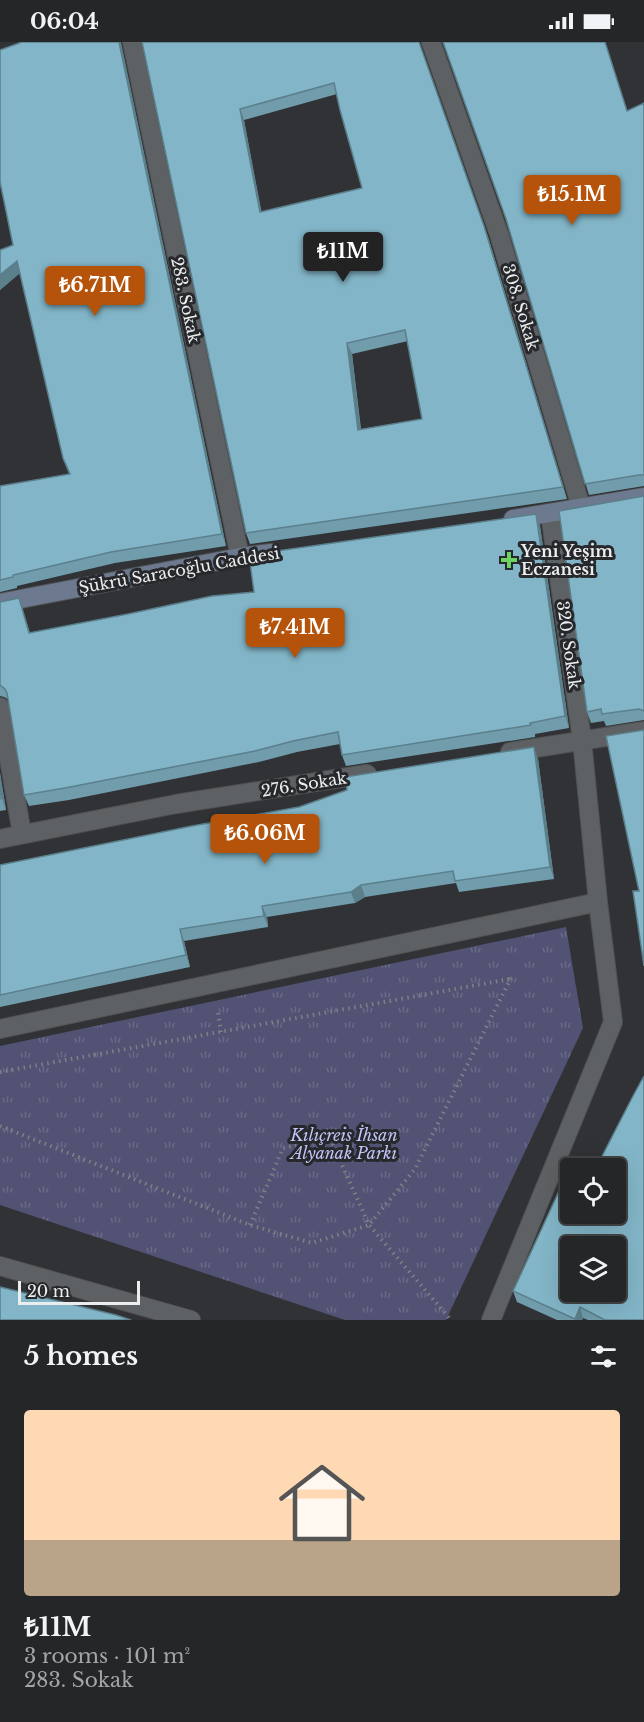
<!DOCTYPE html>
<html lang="en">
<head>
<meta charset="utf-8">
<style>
  body { margin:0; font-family:"Libre Baskerville",serif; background:#2c2e30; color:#f1f3f6; height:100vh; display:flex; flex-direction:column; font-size:22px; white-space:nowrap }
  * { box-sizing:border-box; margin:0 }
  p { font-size:20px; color:#a3a5a8 }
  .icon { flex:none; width:33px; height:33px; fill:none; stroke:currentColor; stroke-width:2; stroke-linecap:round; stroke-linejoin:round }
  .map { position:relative; height:1278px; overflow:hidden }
  .panel { display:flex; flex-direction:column; background:#242628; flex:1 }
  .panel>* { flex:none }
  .buttons { position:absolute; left:560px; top:1116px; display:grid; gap:12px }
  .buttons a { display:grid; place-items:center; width:66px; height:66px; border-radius:6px; background:#242628; box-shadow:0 6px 24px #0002,0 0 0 2px #414345; font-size:30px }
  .scale { position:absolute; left:18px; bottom:15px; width:122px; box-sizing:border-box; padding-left:6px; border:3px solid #ebedee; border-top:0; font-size:16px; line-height:21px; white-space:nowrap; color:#ebedee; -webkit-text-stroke:4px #26282b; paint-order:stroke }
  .price { position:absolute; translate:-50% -51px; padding:0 14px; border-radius:6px; background:#b45309; color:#fff; font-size:20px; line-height:39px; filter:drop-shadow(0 2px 3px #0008) }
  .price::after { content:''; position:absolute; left:50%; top:36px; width:18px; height:14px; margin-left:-9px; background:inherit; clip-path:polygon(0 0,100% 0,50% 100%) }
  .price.selected { background:#222; color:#fff }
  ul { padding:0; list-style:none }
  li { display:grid; align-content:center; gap:12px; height:318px; padding:0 24px }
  li span { display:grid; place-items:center; height:186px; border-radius:6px; color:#555 }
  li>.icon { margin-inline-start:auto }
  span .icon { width:108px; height:108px; fill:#fffc; stroke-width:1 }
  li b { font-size:26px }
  h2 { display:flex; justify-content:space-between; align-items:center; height:72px; padding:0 24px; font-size:26px }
  .status { display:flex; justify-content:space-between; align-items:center; height:42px; padding:0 30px; background:#242628; direction:ltr }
  .status svg { height:16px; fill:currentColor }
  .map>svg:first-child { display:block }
  .park { fill:url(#park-tufts) }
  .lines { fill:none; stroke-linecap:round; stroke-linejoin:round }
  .street-casing { stroke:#4f5153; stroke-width:20 }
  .secondary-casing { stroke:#4f5153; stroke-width:20 }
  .path { stroke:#7f8183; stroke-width:4; stroke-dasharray:1.5 4.5; stroke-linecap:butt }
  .street { stroke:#5e6163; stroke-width:18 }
  .secondary { stroke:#6c798e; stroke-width:18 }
  .wall { fill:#709cab; fill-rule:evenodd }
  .shaded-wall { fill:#5b7f8b }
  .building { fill:#82b5c7; stroke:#5b7f8b; stroke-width:1.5; fill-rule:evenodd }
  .poi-dot { fill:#6cd362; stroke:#26282b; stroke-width:2 }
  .labels { text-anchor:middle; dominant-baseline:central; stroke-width:6; stroke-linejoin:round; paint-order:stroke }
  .street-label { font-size:16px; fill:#ebedee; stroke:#26282b }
  .poi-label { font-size:16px; font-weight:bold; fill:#ebedee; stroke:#26282b; text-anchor:start }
  .park-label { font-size:16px; font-style:italic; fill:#c1c4f7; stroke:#26282b }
</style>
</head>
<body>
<div class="status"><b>06:04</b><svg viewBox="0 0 49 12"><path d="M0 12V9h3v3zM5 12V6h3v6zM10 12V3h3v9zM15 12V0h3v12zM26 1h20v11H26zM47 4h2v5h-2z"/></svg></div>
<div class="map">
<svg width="644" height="1278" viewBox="0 0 644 1278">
  <defs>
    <pattern id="park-tufts" width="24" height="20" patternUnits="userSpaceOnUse" patternTransform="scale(1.5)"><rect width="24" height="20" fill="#515274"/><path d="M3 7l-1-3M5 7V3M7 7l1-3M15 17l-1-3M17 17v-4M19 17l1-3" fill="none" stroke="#6a6b88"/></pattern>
  </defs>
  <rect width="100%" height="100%" fill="#303235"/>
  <path class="park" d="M 566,885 L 583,986 L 446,1278 L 345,1278 L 0,1163 L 0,1004 Z"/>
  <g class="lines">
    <g class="street-casing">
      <path id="street" d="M 132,0 L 240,515
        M 431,0 L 499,192 L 581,465
        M 0,665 L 22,792
        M 510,710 L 644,689
        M 0,797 L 176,762 L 367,732
        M 0,987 L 598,860
        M 0,1224 L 191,1278
        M 491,1278 L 613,980 L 598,860 L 582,698 L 550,471"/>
    </g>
    <g class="secondary-casing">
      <path id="secondary" d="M 513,477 L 644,455
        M 0,561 L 240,515 L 271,511"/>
    </g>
    <path class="path" d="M 218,971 L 221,990
      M 0,1030 L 510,937
      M 0,1084 L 250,1183 L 312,1201 L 369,1183 L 415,1127 L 511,936
      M 250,1183 L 283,1106 L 330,1096 L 369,1183 L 451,1278"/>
    <use href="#street" class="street"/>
    <use href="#secondary" class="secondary"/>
  </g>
  <path class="wall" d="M 142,0 L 420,4 L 488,195 L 567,457 L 250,502 L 246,491 ZM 337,52 L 362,146 L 261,170 L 244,78 ZM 408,299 L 422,377 L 361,387 L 352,312 Z
    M 605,0 L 627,69 L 644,61 L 644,444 L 589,453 L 506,177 Z
    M 121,2 L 226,504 L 115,521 L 17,544 L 17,546 L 0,550 L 0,444 L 69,432 L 63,416 L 20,231 L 0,248 L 13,203 Z
    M 644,454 L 644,678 L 606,684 L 604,679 L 591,681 L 587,670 L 642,455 Z
    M 536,472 L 540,484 L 569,686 L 535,692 L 535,695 L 346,724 L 342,713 L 340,702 L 297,710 L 259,720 L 69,758 L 29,764 L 24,753 L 8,657 L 4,655 L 0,654 L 0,560 L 19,556 L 30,591 L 254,550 Z
    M 538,717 L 554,837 L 459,850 L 456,841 L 365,855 L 355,861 L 267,875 L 268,885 L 184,899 L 190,925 L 0,965 L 0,823 L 299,765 Z
    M 0,731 L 6,768 L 0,769 Z
    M 513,1249 L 644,1278 L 588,1278 L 583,1276 L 582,1278 L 557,1278 L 517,1260 Z"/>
  <path class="shaded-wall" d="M 119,0 L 121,0 L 226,504 L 222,492 Z
    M 419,0 L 420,0 L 420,4 L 488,195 L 567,457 Z
    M 240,67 L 244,78 L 264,182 L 260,170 Z
    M 17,219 L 21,230 L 0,248 L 0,233 Z
    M 347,301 L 352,312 L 362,399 L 358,388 Z
    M 536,472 L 540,484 L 569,686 L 565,674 Z
    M 19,556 L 23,568 L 33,602 L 29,591 Z
    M 534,705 L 538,717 L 554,837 L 550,825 Z
    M 0,731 L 6,768 L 2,756 L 0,744 Z
    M 361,843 L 365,855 L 355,861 L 351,850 Z
    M 262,864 L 267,875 L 268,885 L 264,874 Z
    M 180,887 L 184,899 L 190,925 L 186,913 Z
    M 580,1265 L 583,1276 L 582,1278 L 575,1278 Z"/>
  <path class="building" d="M 22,0 L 119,0 L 222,492 L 111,510 L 13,533 L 13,535 L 0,538 L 0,444 L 70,432 L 63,416 L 17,219 L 0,233 L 0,208 L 13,203 L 0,140 L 0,8 Z
    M 142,0 L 419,0 L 484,184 L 563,445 L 246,491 ZM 334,41 L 340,68 L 362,146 L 260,170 L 240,67 ZM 405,288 L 422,377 L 358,388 L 347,301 Z
    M 443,0 L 605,0 L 627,69 L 644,61 L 644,433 L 639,433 L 585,442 L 506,177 Z
    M 644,454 L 644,669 L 639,667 L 602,672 L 601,667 L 587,670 L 559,469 Z
    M 536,472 L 565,674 L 530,681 L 531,683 L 342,713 L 338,690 L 293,699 L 255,709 L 65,746 L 24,753 L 7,651 L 5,647 L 0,643 L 0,560 L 19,556 L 29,591 L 128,572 L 212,554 L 254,550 L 249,513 Z
    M 644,688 L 644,924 L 633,849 L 639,849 L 606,694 Z
    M 534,705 L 550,825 L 455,839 L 453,829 L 361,843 L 351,850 L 262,864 L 264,874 L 180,887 L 186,913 L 0,953 L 0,823 L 192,784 L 299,765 L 347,748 L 345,735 Z
    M 0,744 L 2,756 L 0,757 Z
    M 644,1034 L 644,1278 L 605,1278 L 580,1265 L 575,1277 L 513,1249 L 559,1149 L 570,1154 L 570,1172 L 615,1172 L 615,1126 L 596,1126 L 633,1054 ZM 570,1204 L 615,1204 L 615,1250 L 570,1250 Z
    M 0,1245 L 116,1273 L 131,1278 L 0,1278 Z"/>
  <path class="poi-dot" d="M506 509h6v6h6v6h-6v6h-6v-6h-6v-6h6z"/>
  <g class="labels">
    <g class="street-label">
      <text transform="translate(186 258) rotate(78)">283. Sokak</text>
      <text transform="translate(521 265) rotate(73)">308. Sokak</text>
      <text transform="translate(179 528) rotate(-10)">Şükrü Saracoğlu Caddesi</text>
      <text transform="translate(569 603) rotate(82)">320. Sokak</text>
      <text transform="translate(304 742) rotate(-9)">276. Sokak</text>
    </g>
    <g class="poi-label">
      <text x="521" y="509">Yeni Yeşim<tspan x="521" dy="18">Eczanesi</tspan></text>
    </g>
    <g class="park-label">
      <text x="344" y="1093">Kılıçreis İhsan<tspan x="344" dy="18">Alyanak Parkı</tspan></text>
    </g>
  </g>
</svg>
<div class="buttons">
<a><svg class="icon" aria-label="locate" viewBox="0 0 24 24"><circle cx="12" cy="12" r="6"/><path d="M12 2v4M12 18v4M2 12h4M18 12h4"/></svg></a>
<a><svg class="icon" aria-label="layers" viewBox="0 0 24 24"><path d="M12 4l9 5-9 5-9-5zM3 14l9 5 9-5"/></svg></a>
</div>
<div class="scale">20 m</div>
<b class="price" style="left:572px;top:184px">₺15.1M</b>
<b class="price selected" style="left:343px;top:241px">₺11M</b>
<b class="price" style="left:95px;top:275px">₺6.71M</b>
<b class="price" style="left:295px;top:617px">₺7.41M</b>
<b class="price" style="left:265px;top:823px">₺6.06M</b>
</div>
<section class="panel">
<h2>5 homes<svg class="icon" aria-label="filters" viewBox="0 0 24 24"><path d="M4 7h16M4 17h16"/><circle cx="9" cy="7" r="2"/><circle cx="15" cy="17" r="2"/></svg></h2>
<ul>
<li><span style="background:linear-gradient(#ffd9b3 70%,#b9a48a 0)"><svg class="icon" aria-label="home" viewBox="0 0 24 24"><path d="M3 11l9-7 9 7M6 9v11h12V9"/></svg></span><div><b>₺11M</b><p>3 rooms · 101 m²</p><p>283. Sokak</p></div></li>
</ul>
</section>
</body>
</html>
